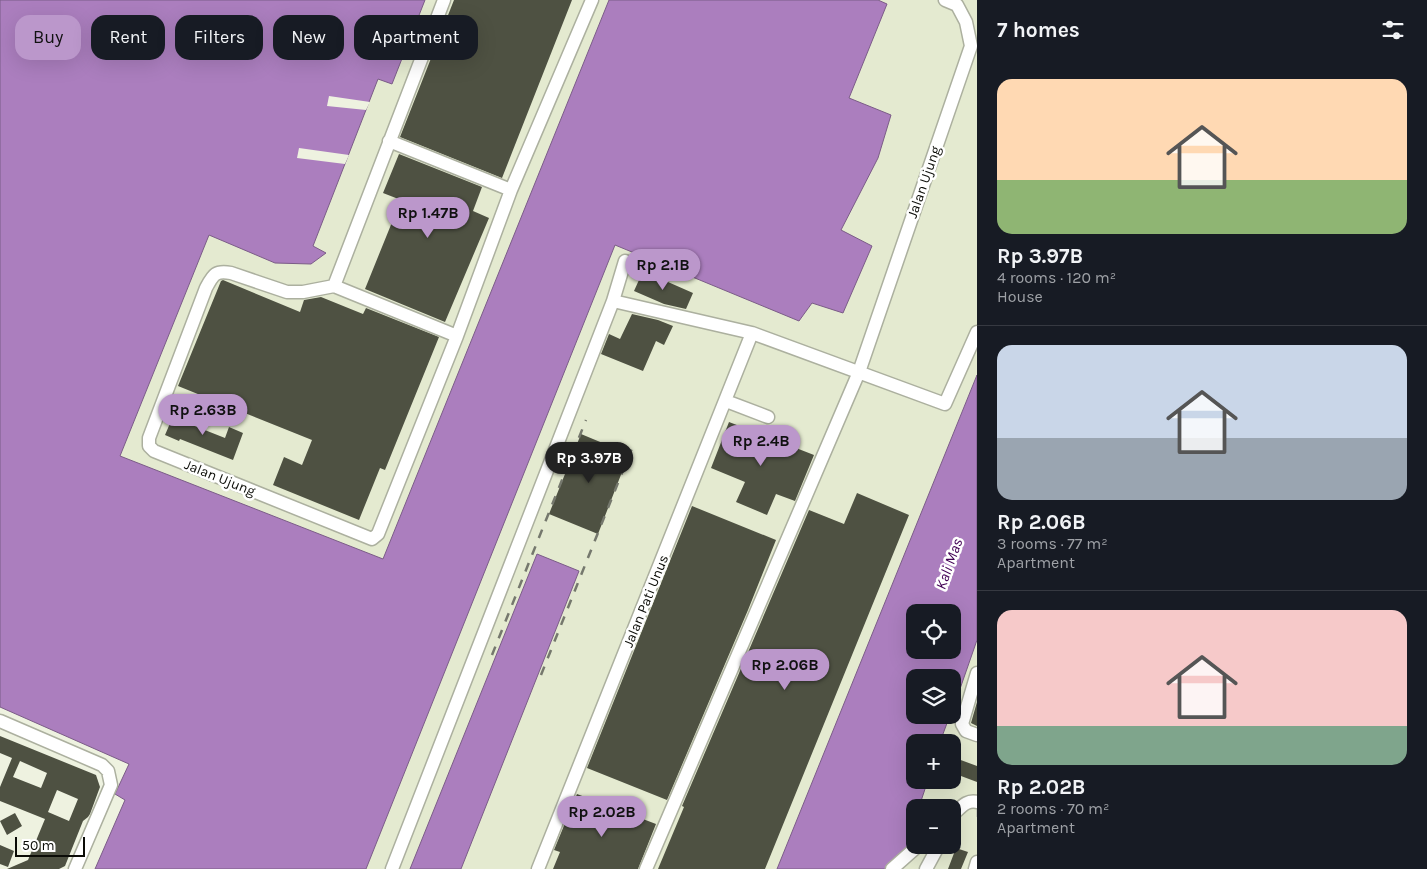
<!DOCTYPE html>
<html lang="en">
<head>
<meta charset="utf-8">
<style>
  body { margin:0; font-family:Karla,sans-serif; background:#242831; color:#f1f3f6; height:100vh; display:flex; flex-direction:column; font-size:19px; white-space:nowrap }
  * { box-sizing:border-box; margin:0 }
  p { font-size:16px; color:#9ea1a6 }
  .icon { flex:none; width:28px; height:28px; fill:none; stroke:currentColor; stroke-width:2; stroke-linecap:round; stroke-linejoin:round }
  .map { position:relative; flex:1; overflow:hidden }
  .panel { display:flex; flex-direction:column; background:#171b24; width:450px }
  .panel>* { flex:none }
  .top-card { position:absolute; left:15px; top:15px; width:475px; height:45px; display:flex; gap:10px }
  .buttons { position:absolute; left:906px; top:604px; display:grid; gap:10px }
  .buttons a { display:grid; place-items:center; width:55px; height:55px; border-radius:10px; background:#171b24; box-shadow:0 5px 20px #0002; font-size:25px }
  .scale { position:absolute; left:15px; bottom:12px; width:70px; box-sizing:border-box; padding-left:5px; border:2px solid #0b0c07; border-top:0; font-size:14px; line-height:18px; white-space:nowrap; color:#0b0c07; -webkit-text-stroke:4px #fff; paint-order:stroke }
  .price { position:absolute; translate:-50% -42px; padding:0 11px; border-radius:18px; background:#bb97cb; color:#111; font-size:16px; line-height:32px; filter:drop-shadow(0 1px 2px #0008) }
  .price::after { content:''; position:absolute; left:50%; top:30px; width:15px; height:11px; margin-left:-8px; background:inherit; clip-path:polygon(0 0,100% 0,50% 100%) }
  .price.current { background:#222; color:#fff }
  ul { padding:0; list-style:none }
  li { display:grid; align-content:center; gap:10px; height:265px; padding:0 20px }
  li+li { border-top:1px solid #363941 }
  li span { display:grid; place-items:center; height:155px; border-radius:15px; color:#555 }
  li>.icon { margin-inline-start:auto }
  span .icon { width:90px; height:90px; fill:#fffc; stroke-width:1 }
  li b { font-size:21px }
  h2 { display:flex; justify-content:space-between; align-items:center; height:60px; padding:0 20px; font-size:21px }
  .pill { padding:0 18px; border-radius:15px; background:#171b24; box-shadow:0 5px 20px #0002; font-size:18px; line-height:45px }
  .pill.current { background:#bb97cb; color:#111 }
  main { display:flex; flex:1; min-height:0 }
  .map>svg:first-child { display:block }
  .built { fill:#e4ead0 }
  .water { fill:#ab7ebe; stroke:#7b5c87; fill-rule:evenodd }
  .pier { fill:#eef2e0 }
  .building { fill:#4e5142; fill-rule:evenodd }
  .lines { fill:none; stroke-linecap:round; stroke-linejoin:round }
  .minor-tunnel { stroke:#ccd0bf; stroke-width:12; stroke-dasharray:12 6; stroke-linecap:butt }
  .minor-casing { stroke:#acb09f; stroke-width:15 }
  .minor { stroke:#fff; stroke-width:12 }
  .rail { stroke:#75786d; stroke-width:2.5; stroke-dasharray:9 9; stroke-linecap:butt }
  .labels { text-anchor:middle; dominant-baseline:central; stroke-width:5; stroke-linejoin:round; paint-order:stroke }
  .street-label { font-size:14px; fill:#0b0c07; stroke:#fff }
  .water-label { font-size:15px; font-style:italic; fill:#420255; stroke:#fff }
</style>
</head>
<body>
<main>
<div class="map">
<svg width="977" height="869" viewBox="0 0 977 869">
  <rect width="100%" height="100%" fill="#eef2e0"/>
  <path class="built" d="M 425,0 L 609,0 L 383,560 L 120,457 L 209,235 L 275,263 L 325,253 L 313,246 L 378,79 L 392,84 Z
    M 878,0 L 977,0 L 977,375 L 777,869 L 366,869 L 615,245 L 800,321 L 812,303 L 841,230 L 878,158 L 890,115 L 849,99 L 887,4 Z
    M 977,640 L 977,869 L 901,869 L 915,819 L 915,845 L 952,845 L 952,808 L 919,807 L 928,780 L 952,780 L 952,742 L 940,742 L 950,715 L 952,715 L 953,709 Z"/>
  <path class="water" d="M 0,0 L 425,0 L 392,84 L 378,79 L 313,246 L 326,253 L 311,264 L 275,263 L 209,235 L 120,456 L 383,559 L 609,0 L 878,0 L 887,4 L 849,98 L 891,115 L 878,158 L 841,230 L 872,246 L 843,313 L 812,303 L 799,321 L 615,245 L 366,869 L 95,869 L 125,800 L 115,794 L 129,764 L 0,707 Z
    M 977,375 L 977,640 L 953,709 L 952,678 L 915,678 L 915,715 L 950,715 L 940,742 L 915,742 L 915,780 L 928,780 L 919,807 L 915,808 L 915,819 L 901,869 L 777,869 ZM 915,612 L 952,612 L 952,650 L 915,650 Z
    M 537,554 L 579,571 L 461,869 L 410,869 Z"/>
  <path class="pier" d="M 329,96 L 370,102 L 366,110 L 327,106 Z
    M 299,148 L 349,155 L 345,164 L 297,158 Z"/>
  <path class="building" d="M 454,0 L 572,0 L 502,178 L 400,137 Z
    M 399,154 L 482,187 L 473,211 L 489,218 L 445,322 L 365,289 L 401,200 L 383,193 Z
    M 643,271 L 693,293 L 686,309 L 664,304 L 634,291 Z
    M 223,280 L 300,312 L 304,300 L 321,297 L 363,314 L 366,308 L 439,337 L 385,470 L 380,468 L 359,520 L 273,485 L 284,457 L 302,465 L 312,440 L 178,386 L 221,281 Z
    M 632,314 L 658,320 L 673,326 L 664,345 L 656,341 L 643,371 L 601,354 L 609,334 L 620,339 Z
    M 177,407 L 191,413 L 187,423 L 225,438 L 229,427 L 243,433 L 233,460 L 180,439 L 179,441 L 165,435 Z
    M 729,422 L 814,455 L 795,501 L 776,494 L 767,515 L 736,502 L 745,482 L 711,468 Z
    M 581,434 L 629,454 L 598,534 L 549,514 Z
    M 857,493 L 909,515 L 765,869 L 658,869 L 684,807 L 682,806 L 809,510 L 844,524 Z
    M 692,506 L 776,540 L 748,610 L 667,800 L 587,768 Z
    M 977,702 L 977,726 L 971,723 Z
    M 0,736 L 96,775 L 100,787 L 90,814 L 88,817 L 83,821 L 65,866 L 59,869 L 7,869 L 28,860 L 45,819 L 0,801 L 0,787 L 12,758 L 0,753 ZM 20,761 L 47,773 L 41,788 L 13,777 ZM 57,790 L 78,799 L 69,821 L 48,812 Z
    M 958,759 L 977,766 L 977,782 L 953,773 Z
    M 577,794 L 656,824 L 638,869 L 553,869 L 560,852 L 554,850 Z
    M 15,813 L 22,826 L 7,835 L 0,821 Z
    M 0,845 L 14,851 L 8,867 L 0,864 Z
    M 956,848 L 968,852 L 961,869 L 948,869 Z"/>
  <g class="lines">
    <path class="minor-tunnel" d="M 976,811 L 977,811"/>
    <g class="minor-casing">
      <path id="minor" d="M 389,141 L 511,190 L 457,336 L 378,534 L 372,539 L 154,451 L 149,446 L 149,438 L 206,288 C 213,275 215,270 231,273 L 287,292 L 303,292 L 334,286 L 444,0
        M 511,190 L 592,0
        M 334,286 L 457,336
        M 613,301 L 625,261
        M 726,401 L 768,417
        M 977,673 L 962,724 L 966,731 L 977,735
        M 0,721 L 102,765 L 108,771 L 111,785 L 75,869
        M 952,815 C 960,809 966,799 977,802
        M 392,869 L 613,301 L 752,333 L 945,404 L 977,332
        M 538,869 L 752,333
        M 646,869 L 859,372 L 971,46 L 966,22 L 957,5 L 945,0
        M 892,869 L 919,845
        M 926,869 L 939,845
        M 975,869 L 977,862"/>
    </g>
    <use href="#minor" class="minor"/>
    <path class="rail" d="M 492,655 L 586,420
      M 541,675 L 634,443"/>
  </g>
  <g class="labels">
    <g class="street-label">
      <text transform="translate(924 182) rotate(-71)">Jalan Ujung</text>
      <text transform="translate(220 478) rotate(22)">Jalan Ujung</text>
      <text transform="translate(646 601) rotate(-68)">Jalan Pati Unus</text>
    </g>
    <g class="water-label">
      <text transform="translate(949 564) rotate(-70)">Kali Mas</text>
    </g>
  </g>
</svg>
<div class="buttons">
<a><svg class="icon" aria-label="locate" viewBox="0 0 24 24"><circle cx="12" cy="12" r="6"/><path d="M12 2v4M12 18v4M2 12h4M18 12h4"/></svg></a>
<a><svg class="icon" aria-label="layers" viewBox="0 0 24 24"><path d="M12 4l9 5-9 5-9-5zM3 14l9 5 9-5"/></svg></a>
<a>+</a>
<a>−</a>
</div>
<div class="scale">50 m</div>
<b class="price" style="left:428px;top:239px">Rp 1.47B</b>
<b class="price" style="left:663px;top:291px">Rp 2.1B</b>
<b class="price" style="left:203px;top:436px">Rp 2.63B</b>
<b class="price" style="left:761px;top:467px">Rp 2.4B</b>
<b class="price current" style="left:589px;top:484px">Rp 3.97B</b>
<b class="price" style="left:785px;top:691px">Rp 2.06B</b>
<b class="price" style="left:602px;top:838px">Rp 2.02B</b>
<div class="top-card">
<a class="pill current">Buy</a>
<a class="pill">Rent</a>
<a class="pill">Filters</a>
<a class="pill">New</a>
<a class="pill">Apartment</a>
</div>
</div>
<section class="panel">
<h2>7 homes<svg class="icon" aria-label="filters" viewBox="0 0 24 24"><path d="M4 7h16M4 17h16"/><circle cx="9" cy="7" r="2"/><circle cx="15" cy="17" r="2"/></svg></h2>
<ul>
<li><span style="background:linear-gradient(#ffd9b3 65%,#8fb573 0)"><svg class="icon" aria-label="home" viewBox="0 0 24 24"><path d="M3 11l9-7 9 7M6 9v11h12V9"/></svg></span><div><b>Rp 3.97B</b><p>4 rooms · 120 m²</p><p>House</p></div></li>
<li><span style="background:linear-gradient(#c9d6e8 60%,#9aa5b1 0)"><svg class="icon" aria-label="home" viewBox="0 0 24 24"><path d="M3 11l9-7 9 7M6 9v11h12V9"/></svg></span><div><b>Rp 2.06B</b><p>3 rooms · 77 m²</p><p>Apartment</p></div></li>
<li><span style="background:linear-gradient(#f6c9c9 75%,#7fa58c 0)"><svg class="icon" aria-label="home" viewBox="0 0 24 24"><path d="M3 11l9-7 9 7M6 9v11h12V9"/></svg></span><div><b>Rp 2.02B</b><p>2 rooms · 70 m²</p><p>Apartment</p></div></li>
</ul>
</section>
</main>
</body>
</html>
